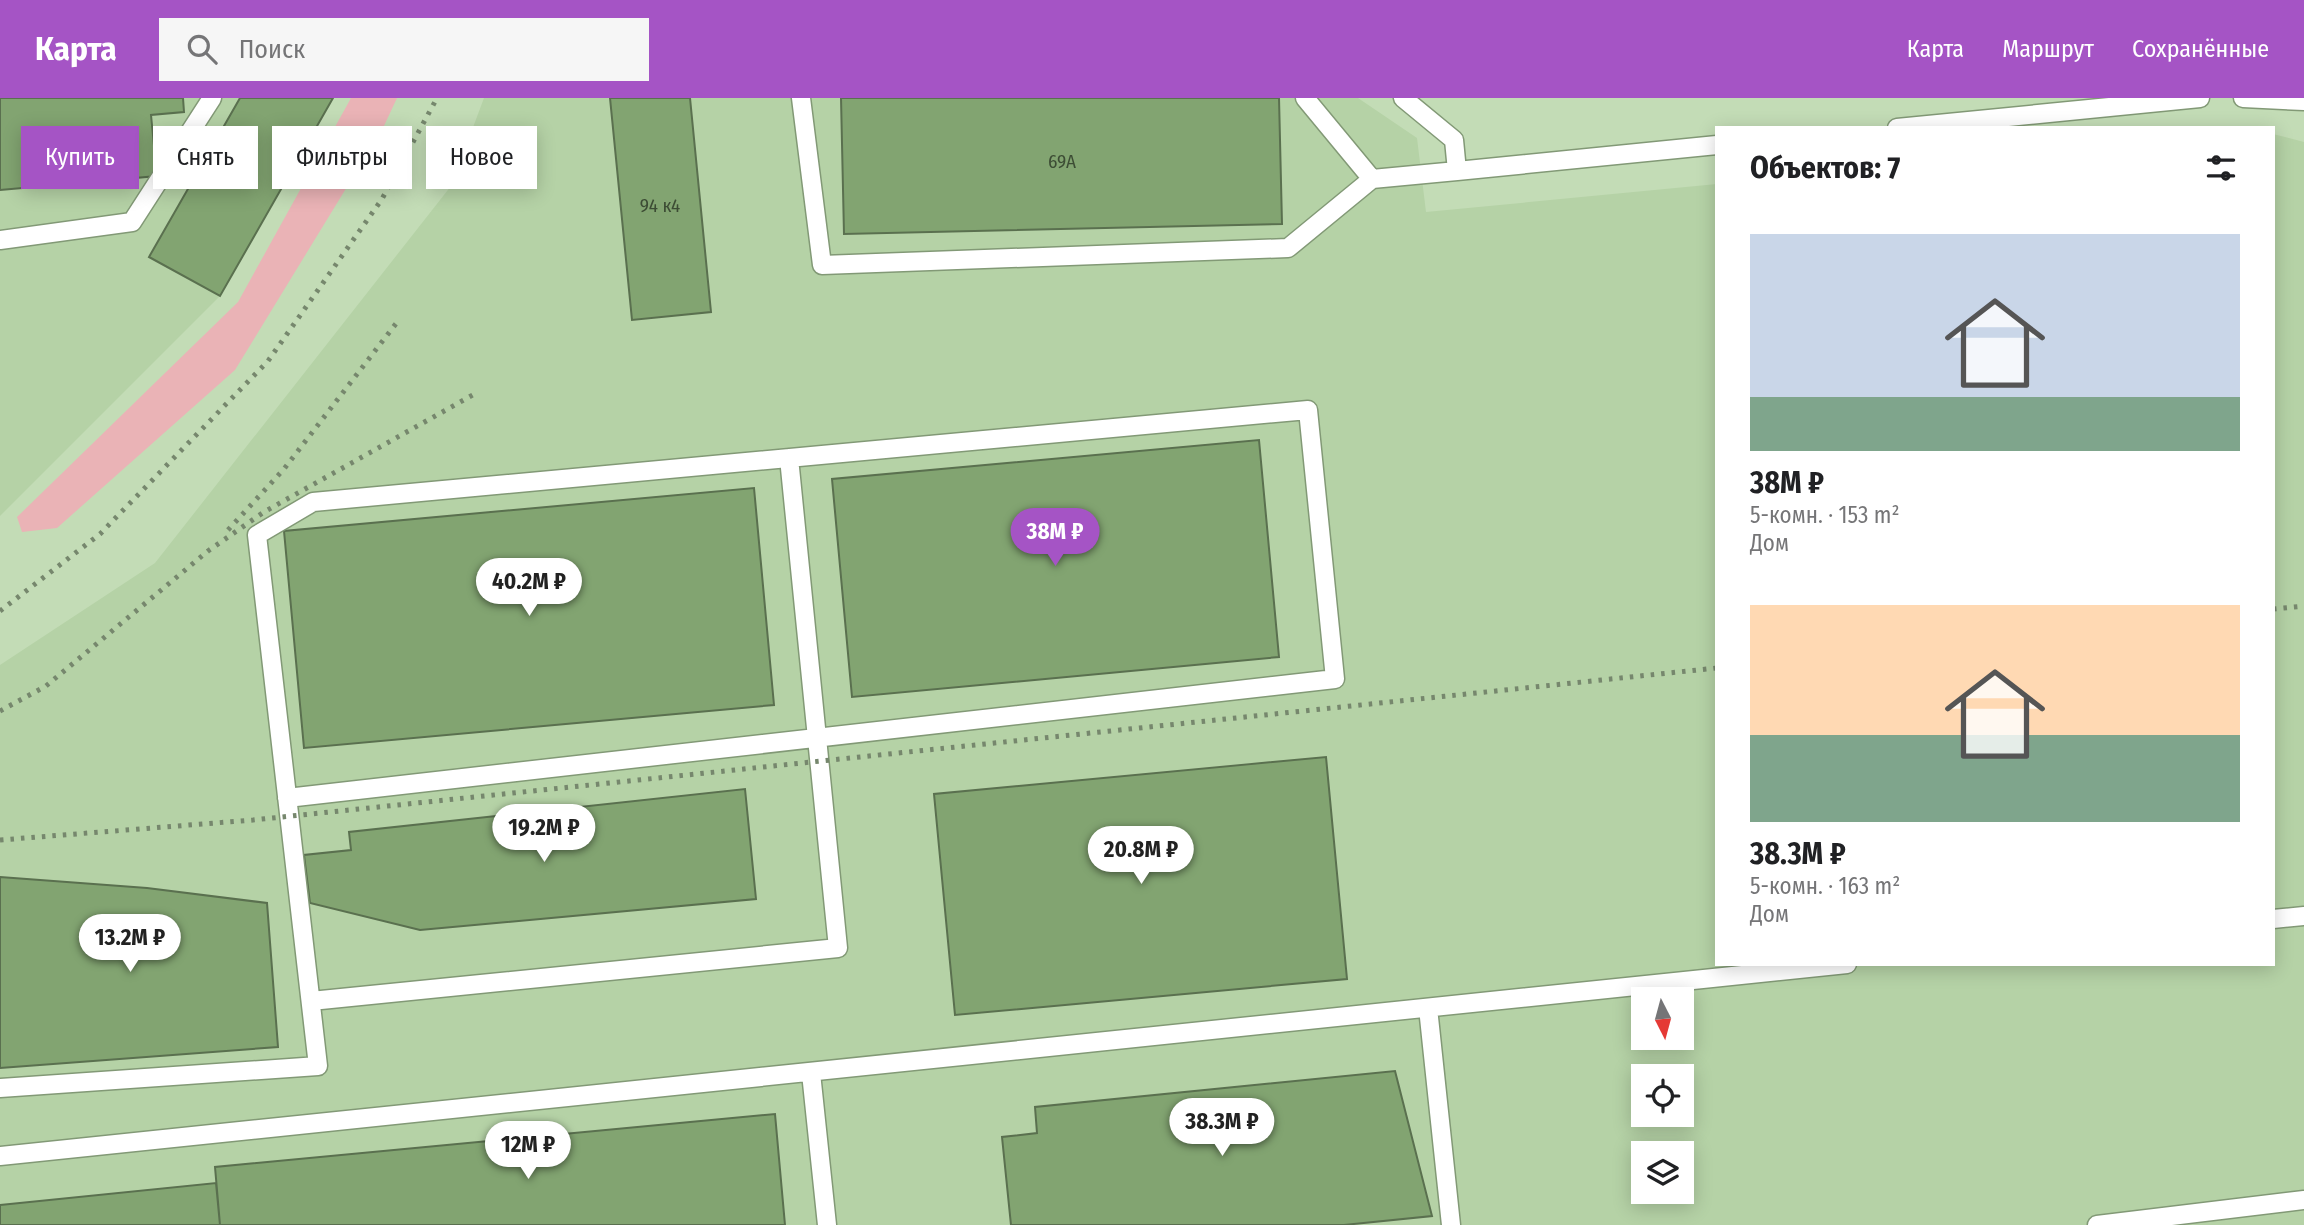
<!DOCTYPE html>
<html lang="ru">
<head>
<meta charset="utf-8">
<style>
  body { margin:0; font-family:"Fira Sans Condensed",sans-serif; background:#f6f6f6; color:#202124; height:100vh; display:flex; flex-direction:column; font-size:26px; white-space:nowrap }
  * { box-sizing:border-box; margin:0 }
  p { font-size:23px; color:#757577 }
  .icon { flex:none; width:38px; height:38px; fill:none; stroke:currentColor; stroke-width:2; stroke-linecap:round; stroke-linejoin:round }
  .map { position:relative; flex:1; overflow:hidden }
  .side { position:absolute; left:1715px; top:28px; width:560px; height:840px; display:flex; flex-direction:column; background:#fff; border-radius:0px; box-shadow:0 4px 18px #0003 }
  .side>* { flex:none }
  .banner { position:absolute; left:21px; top:28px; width:665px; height:63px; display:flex; gap:14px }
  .needle { width:46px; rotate:174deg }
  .fabs { position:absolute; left:1631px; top:889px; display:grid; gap:14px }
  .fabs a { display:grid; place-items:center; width:63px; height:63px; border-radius:0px; background:#fff; box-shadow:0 4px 18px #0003; font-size:35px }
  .price { position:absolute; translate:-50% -60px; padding:0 16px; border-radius:24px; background:#fff; color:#222; font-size:23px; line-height:46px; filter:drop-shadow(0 2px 4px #0008) }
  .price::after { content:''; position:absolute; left:50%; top:42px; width:21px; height:16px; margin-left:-10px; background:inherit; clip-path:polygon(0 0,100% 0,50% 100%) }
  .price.current { background:#a554c5; color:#fff }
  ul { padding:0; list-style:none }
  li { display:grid; align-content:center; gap:14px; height:371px; padding:0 35px }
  li span { display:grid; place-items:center; height:217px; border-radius:0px; color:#555 }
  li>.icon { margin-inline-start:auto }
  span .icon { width:126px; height:126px; fill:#fffc; stroke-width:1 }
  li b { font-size:30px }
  h2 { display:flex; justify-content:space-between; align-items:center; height:84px; padding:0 35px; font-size:30px }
  .tag { padding:0 24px; border-radius:0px; background:#fff; box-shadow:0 4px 18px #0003; font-size:24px; line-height:63px }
  .tag.current { background:#a554c5; color:#fff }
  header { display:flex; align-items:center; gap:42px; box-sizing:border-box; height:98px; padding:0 35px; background:#a554c5; color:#fff }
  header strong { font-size:33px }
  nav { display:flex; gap:38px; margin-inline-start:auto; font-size:24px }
  .search { width:490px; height:63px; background:#f6f6f6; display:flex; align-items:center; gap:18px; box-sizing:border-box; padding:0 24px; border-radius:0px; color:#757577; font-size:26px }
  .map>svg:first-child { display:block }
  .built { fill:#b5d2a6; fill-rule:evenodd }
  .green { fill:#eab3b6 }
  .building { fill:#82a471; stroke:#5a704f; stroke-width:2 }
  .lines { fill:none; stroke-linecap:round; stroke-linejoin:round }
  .lane-casing { stroke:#829976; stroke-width:21 }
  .lane { stroke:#fff; stroke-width:18 }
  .rail { stroke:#76876d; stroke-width:5; stroke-dasharray:3.5 7; stroke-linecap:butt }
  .labels { text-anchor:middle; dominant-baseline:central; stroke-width:7; stroke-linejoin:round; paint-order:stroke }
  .number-label { font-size:19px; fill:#3c4c34 }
</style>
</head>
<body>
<header>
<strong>Карта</strong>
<div class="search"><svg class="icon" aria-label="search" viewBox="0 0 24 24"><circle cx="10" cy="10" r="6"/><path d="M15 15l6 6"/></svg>Поиск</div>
<nav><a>Карта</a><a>Маршрут</a><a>Сохранённые</a></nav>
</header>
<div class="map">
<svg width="2304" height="1127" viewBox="0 0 2304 1127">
  <rect width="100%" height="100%" fill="#c3dcb6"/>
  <path class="built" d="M 0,0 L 333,0 L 220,198 L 0,418 Z
    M 484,0 L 1358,0 L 1417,40 L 1426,114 L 1717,86 L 1717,866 L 2273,866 L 2273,36 L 2304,44 L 2304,1127 L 0,1127 L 0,567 L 155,465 L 451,88 ZM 1643,901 L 1682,901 L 1682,940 L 1643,940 ZM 1643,978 L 1682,978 L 1682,1017 L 1643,1017 ZM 1643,1055 L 1682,1055 L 1682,1094 L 1643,1094 Z"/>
  <path class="green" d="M 351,0 L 397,0 L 383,30 L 235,272 L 57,430 L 22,434 L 17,419 L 238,204 Z"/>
  <path class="building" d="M 0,0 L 183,0 L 184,14 L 151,17 L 157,78 L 0,92 Z
    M 240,0 L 333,0 L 220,198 L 149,159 Z
    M 610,0 L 690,0 L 711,214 L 632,222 Z
    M 841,0 L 1279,0 L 1282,126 L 844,136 Z
    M 1259,342 L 1279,559 L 852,599 L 832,381 Z
    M 754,390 L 774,607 L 304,650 L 284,433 Z
    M 1326,659 L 1347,881 L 955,917 L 934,696 Z
    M 745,691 L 756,801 L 420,832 L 310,805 L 304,757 L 351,752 L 349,734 Z
    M 0,779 L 147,790 L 267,805 L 278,949 L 0,970 Z
    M 1395,973 L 1432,1118 L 1344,1127 L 1011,1127 L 1002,1039 L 1037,1035 L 1035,1009 Z
    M 775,1016 L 785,1127 L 220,1127 L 215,1069 Z
    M 216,1085 L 220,1127 L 0,1127 L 0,1107 Z"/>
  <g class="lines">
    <g class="lane-casing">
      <path id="lane" d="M 801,0 L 822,167 L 1288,150 L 1372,81 L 1457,73
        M 1305,0 L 1372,81
        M 1403,0 L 1454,42 L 1457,73 L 1717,47
        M 2243,0 L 2304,3
        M 1897,30 L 2200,0
        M 0,142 L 132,124 L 212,0
        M 2273,821 L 2304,818
        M 311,903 L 838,850 L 789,360
        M 1428,910 L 1451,1127
        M 811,975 L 827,1127
        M 0,990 L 318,968 L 257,437 L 313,404 L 1308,312 L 1335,581 L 287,700
        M 0,1058 L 1847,866
        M 2097,1127 L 2304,1102"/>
    </g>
    <use href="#lane" class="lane"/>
    <path class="rail" d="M 228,432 L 284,371 L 398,223
      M 2273,511 L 2304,508
      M 0,513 L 100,436 L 268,263 L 382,101 L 437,0
      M 0,613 L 46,588 L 208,453 L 264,414 L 478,294
      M 0,742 L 253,722 L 1717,570"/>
  </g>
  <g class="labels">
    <g class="number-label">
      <text x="1062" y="63">69А</text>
      <text x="660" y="107">94 к4</text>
    </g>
  </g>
</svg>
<div class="fabs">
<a><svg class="needle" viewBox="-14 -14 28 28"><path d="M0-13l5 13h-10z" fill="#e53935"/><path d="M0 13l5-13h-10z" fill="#757577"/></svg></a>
<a><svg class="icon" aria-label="locate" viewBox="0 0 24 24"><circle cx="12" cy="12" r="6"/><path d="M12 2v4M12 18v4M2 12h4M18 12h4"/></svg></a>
<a><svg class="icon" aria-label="layers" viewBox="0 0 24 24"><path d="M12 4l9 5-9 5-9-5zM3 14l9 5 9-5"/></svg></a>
</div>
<b class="price current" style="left:1055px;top:470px">38M ₽</b>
<b class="price" style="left:529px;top:520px">40.2M ₽</b>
<b class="price" style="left:544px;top:766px">19.2M ₽</b>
<b class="price" style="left:1141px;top:788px">20.8M ₽</b>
<b class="price" style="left:130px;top:876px">13.2M ₽</b>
<b class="price" style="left:1222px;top:1060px">38.3M ₽</b>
<b class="price" style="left:528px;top:1083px">12M ₽</b>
<div class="banner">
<a class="tag current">Купить</a>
<a class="tag">Снять</a>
<a class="tag">Фильтры</a>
<a class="tag">Новое</a>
</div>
<section class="side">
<h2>Объектов: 7<svg class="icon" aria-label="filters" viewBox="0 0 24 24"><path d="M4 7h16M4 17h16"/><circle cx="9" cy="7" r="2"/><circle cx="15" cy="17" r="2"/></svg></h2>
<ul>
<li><span style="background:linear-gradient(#c9d6e8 75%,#7fa58c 0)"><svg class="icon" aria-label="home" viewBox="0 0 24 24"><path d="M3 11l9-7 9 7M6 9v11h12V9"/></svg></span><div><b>38M ₽</b><p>5-комн. · 153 m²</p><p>Дом</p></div></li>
<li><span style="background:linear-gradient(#ffd9b3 60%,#7fa58c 0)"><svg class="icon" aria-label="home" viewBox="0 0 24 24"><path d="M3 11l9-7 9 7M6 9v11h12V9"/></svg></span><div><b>38.3M ₽</b><p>5-комн. · 163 m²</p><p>Дом</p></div></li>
</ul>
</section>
</div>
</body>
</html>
